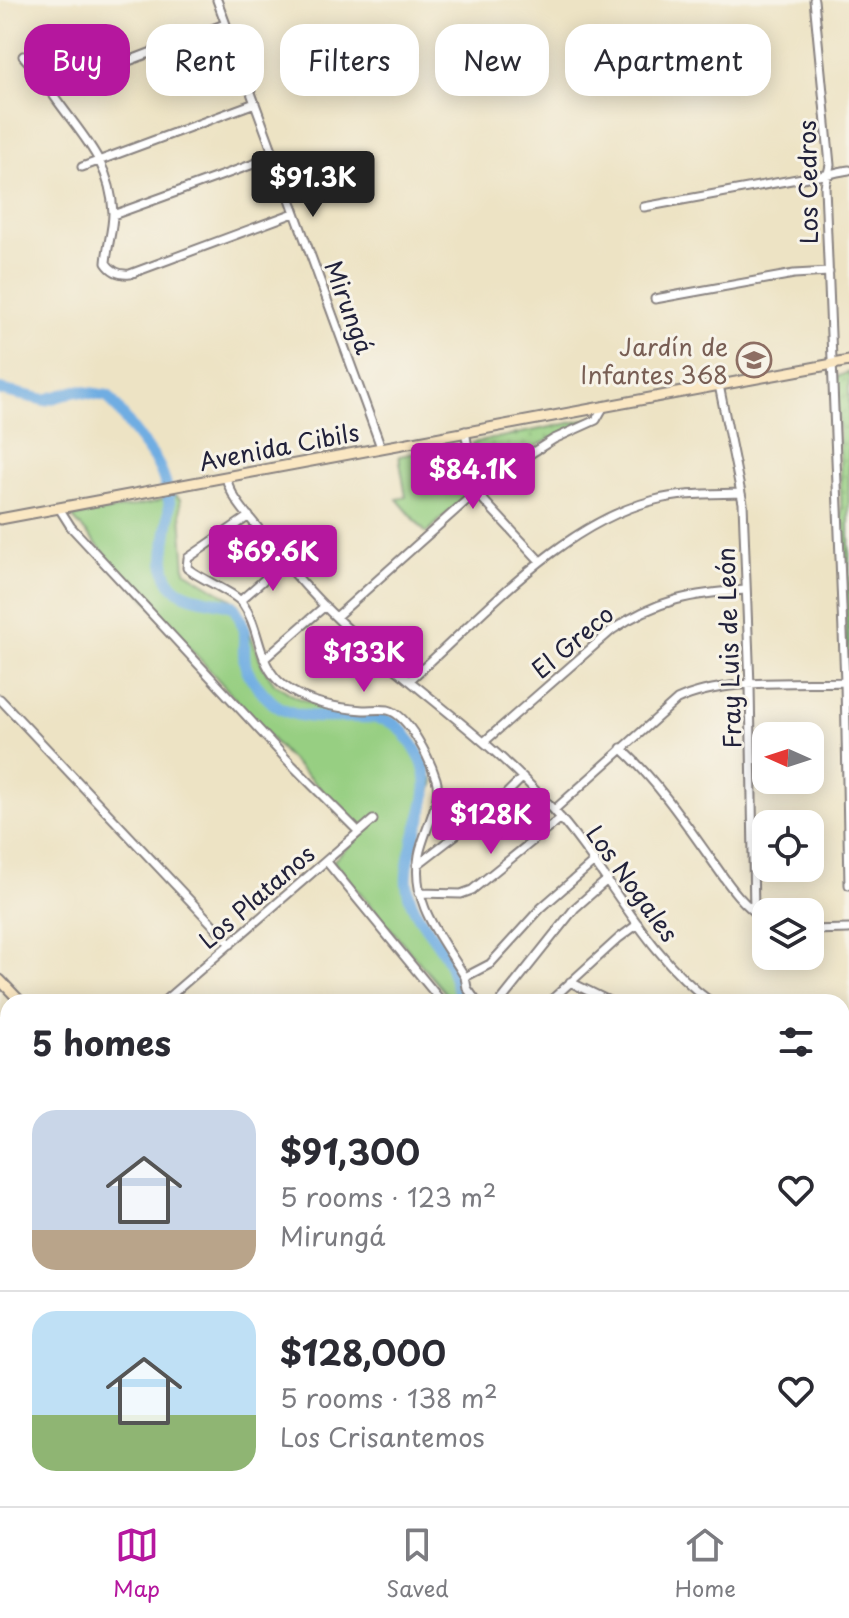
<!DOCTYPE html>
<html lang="en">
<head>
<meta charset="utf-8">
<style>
  body { margin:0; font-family:"Playpen Sans",sans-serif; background:#f7f7f7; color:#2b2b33; height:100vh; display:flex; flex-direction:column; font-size:30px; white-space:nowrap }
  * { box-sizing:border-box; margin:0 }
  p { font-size:26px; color:#7c7c81 }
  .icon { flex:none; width:44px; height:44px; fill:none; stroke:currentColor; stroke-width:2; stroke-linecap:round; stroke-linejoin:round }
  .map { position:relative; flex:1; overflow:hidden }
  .details { position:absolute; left:0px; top:994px; width:850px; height:512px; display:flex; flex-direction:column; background:#fff; border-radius:24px 24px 0 0; box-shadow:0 4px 20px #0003 }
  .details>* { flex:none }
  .hud { position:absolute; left:24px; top:24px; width:802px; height:72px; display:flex; gap:16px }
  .needle { width:52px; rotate:273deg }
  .tools { position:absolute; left:752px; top:722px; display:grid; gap:16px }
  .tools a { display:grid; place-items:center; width:72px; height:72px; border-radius:16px; background:#fff; box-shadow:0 4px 20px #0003; font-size:40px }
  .price { position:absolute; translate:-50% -68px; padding:0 18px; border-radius:8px; background:#b5179e; color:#fff; font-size:26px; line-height:52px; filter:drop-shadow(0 2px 4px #0008) }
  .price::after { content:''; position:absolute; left:50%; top:48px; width:24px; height:18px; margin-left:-12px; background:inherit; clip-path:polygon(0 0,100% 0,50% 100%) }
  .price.selected { background:#222; color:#fff }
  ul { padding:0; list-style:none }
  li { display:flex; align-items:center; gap:24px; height:200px; padding:0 32px }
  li+li { border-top:2px solid #e1e1e2 }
  li span { display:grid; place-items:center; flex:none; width:224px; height:160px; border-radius:24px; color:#555 }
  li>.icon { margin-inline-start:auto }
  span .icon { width:96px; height:96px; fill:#fffc; stroke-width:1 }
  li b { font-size:34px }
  h2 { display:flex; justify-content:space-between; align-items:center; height:96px; padding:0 32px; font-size:34px }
  .chip { padding:0 28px; border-radius:24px; background:#fff; box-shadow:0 4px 20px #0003; font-size:28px; line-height:72px }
  .chip.selected { background:#b5179e; color:#fff }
  .tab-bar { display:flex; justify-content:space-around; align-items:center; height:112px; border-top:2px solid #e1e1e2; background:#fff; font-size:22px; color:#7c7c81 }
  .tab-bar a { display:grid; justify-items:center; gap:4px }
  .tab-bar .selected { color:#b5179e }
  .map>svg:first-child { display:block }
  .grass { fill:url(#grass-dots); stroke:#5c785e; stroke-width:2 }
  .green { fill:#97cf82; stroke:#5c785e; stroke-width:2 }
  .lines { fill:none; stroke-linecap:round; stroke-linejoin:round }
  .river { stroke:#6fade2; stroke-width:12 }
  .street-casing { stroke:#888280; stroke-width:11 }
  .secondary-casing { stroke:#888280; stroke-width:13 }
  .street { stroke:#fff; stroke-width:7 }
  .secondary { stroke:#fae7c3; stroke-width:9 }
  .labels { text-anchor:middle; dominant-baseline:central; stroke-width:6; stroke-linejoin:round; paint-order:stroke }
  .street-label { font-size:24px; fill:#22223b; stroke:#f7f3e8 }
  .education-label { font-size:24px; fill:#785e54; stroke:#f7f3e8; text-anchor:end }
</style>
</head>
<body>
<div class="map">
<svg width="849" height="1506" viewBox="0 0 849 1506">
  <defs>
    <pattern id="grass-dots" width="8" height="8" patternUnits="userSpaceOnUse" patternTransform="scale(2)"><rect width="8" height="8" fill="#97cf82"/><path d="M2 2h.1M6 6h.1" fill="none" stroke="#82b171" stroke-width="1.8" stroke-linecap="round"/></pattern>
  </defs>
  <rect width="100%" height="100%" fill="#f7f3e8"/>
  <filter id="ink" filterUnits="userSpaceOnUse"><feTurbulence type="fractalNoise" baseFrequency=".0125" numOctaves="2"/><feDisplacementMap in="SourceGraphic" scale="16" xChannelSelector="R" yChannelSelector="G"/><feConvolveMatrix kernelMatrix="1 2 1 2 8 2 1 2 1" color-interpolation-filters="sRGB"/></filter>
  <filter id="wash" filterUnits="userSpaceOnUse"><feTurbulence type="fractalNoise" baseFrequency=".006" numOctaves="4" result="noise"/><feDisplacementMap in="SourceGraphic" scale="32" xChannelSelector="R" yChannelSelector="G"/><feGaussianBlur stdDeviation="1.8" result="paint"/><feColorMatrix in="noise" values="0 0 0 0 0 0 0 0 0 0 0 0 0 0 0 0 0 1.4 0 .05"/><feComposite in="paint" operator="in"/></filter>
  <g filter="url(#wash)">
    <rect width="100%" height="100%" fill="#ede3c4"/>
    <path class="grass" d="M 849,372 L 849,678 L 847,678 L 837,377 Z
      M 590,419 L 534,447 L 484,482 L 478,481 L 472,443 Z"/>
    <path class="green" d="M 465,444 L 472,491 L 426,533 L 397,499 L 406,497 L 399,456 Z
      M 175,495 L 180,499 L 185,571 L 236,602 L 242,612 L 263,667 L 275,684 L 296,697 L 328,709 L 391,716 L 413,736 L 434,782 C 426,815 402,867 413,898 C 421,921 440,942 453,962 C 461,975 461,992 471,1002 L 453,1002 L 333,861 L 364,831 L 285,754 L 72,517 L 152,503 Z
      M 842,1214 L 849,1265 L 849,1424 L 842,1417 Z"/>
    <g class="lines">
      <path class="river" d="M 0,390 L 45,400 L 76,391 L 108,396 C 117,407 125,419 133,430 C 152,455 164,467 169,500 C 173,526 152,568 175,588 C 189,600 216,600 233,606 C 251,633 241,637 245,664 C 248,677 263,694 273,703 C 310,733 374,702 401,729 C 408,736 416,750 421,759 C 440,798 404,841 407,883 C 409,915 437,935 449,962 C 454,975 457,990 464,1002
        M 842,1232 L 849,1292"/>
    </g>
  </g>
  <g filter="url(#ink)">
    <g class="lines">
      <g class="street-casing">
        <path id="street" d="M 217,0 L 381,447
          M 814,0 L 830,165 L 825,186 L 845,682 L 849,885
          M 23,56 L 53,90 L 54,96 C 82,136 111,162 113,213 C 113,231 107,246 106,263 C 112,272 120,275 130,274 L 294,213
          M 53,90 L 225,24
          M 82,167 L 255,103
          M 644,207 L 808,177 C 823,177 834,172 849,170
          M 113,215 L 273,157
          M 655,299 L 794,274 L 829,272
          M 719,385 L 743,503 L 750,686 L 754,912
          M 465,431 L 476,492 L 540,561
          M 226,477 C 230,496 246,513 258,528 C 287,567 319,603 355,635 C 421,693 492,742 551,807 C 608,869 642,951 711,1002
          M 59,508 L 71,527 L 292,765 L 359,832
          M 249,516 L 188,558 L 187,568 C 200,579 236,593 243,604 C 261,629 257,665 283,685 C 306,703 336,708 363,710 C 371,710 381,709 388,710 C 409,715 430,760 436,779 C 443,801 423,832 419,855 C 410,904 442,938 465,977 L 467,988 L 477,1002
          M 241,600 L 284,562
          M 336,617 L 476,492 L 511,466 L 554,439 L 596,420 L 604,406
          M 264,659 L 325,606
          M 410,680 C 483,616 558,525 655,500 C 682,493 713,494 741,493
          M 0,699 L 231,944
          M 485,741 L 612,630 C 656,600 693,593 746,590
          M 621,748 C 655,779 682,818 708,855 C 726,880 739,903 766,920
          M 554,810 L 677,700 C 723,678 795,684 847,682
          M 327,862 L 442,1002
          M 417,865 L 496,804 L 523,777
          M 419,893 L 461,894 L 472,890 L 561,818
          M 810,930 L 849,929
          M 465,977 L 490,964 L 541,908 L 595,861
          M 570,982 L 611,1002
          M 163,1002 L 373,820
          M 500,1002 L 575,908 L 608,879
          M 549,1002 L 619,938 L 638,924
          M 842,1053 L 849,1054
          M 842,1112 L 849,1111
          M 842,1429 L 849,1436
          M 842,1475 L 849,1468
          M 554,1506 L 562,1498
          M 672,1506 L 681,1498
          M 808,1506 L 817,1498"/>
      </g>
      <g class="secondary-casing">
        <path id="secondary" d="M 0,519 L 849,361
          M 0,980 L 21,1002
          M 481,1498 L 489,1506"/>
      </g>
      <use href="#street" class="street"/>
      <use href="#secondary" class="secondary"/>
    </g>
  </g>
  <defs>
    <g id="school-ring" transform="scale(1.8)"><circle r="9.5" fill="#f7f3e8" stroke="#8d6e63" stroke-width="1.5"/><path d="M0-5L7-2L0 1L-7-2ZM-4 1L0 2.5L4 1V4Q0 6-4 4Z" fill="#8d6e63"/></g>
  </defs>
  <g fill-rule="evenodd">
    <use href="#school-ring" x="754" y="360"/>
  </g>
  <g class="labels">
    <g class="street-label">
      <text transform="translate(807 182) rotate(-91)">Los Cedros</text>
      <text transform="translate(350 307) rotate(70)">Mirungá</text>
      <text transform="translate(279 446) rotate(-11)">Avenida Cibils</text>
      <text transform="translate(572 641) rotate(-40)">El Greco</text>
      <text transform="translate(728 648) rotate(-92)">Fray Luis de León</text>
      <text transform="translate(633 883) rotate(54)">Los Nogales</text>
      <text transform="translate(256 896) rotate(-41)">Los Platanos</text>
    </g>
    <g class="education-label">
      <text x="728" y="346">Jardín de<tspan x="728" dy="28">Infantes 368</tspan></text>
    </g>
  </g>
</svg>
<div class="tools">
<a><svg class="needle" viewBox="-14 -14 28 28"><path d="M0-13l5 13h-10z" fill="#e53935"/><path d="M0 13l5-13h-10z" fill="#7c7c81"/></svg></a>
<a><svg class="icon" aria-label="locate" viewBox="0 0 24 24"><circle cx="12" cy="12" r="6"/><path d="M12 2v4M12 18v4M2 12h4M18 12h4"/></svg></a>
<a><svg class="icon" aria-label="layers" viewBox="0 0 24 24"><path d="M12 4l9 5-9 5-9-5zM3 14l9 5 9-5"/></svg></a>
</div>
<b class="price selected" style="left:313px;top:219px">$91.3K</b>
<b class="price" style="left:473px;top:511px">$84.1K</b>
<b class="price" style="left:273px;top:593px">$69.6K</b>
<b class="price" style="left:364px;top:694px">$133K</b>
<b class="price" style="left:491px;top:856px">$128K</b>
<div class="hud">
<a class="chip selected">Buy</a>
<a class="chip">Rent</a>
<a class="chip">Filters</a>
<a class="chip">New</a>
<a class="chip">Apartment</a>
</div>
<section class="details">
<h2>5 homes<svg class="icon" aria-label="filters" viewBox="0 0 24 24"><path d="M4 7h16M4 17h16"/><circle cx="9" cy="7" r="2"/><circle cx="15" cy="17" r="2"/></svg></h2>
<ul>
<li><span style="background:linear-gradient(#c9d6e8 75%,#b9a48a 0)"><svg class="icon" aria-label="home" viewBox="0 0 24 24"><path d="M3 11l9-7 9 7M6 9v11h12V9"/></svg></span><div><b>$91,300</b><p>5 rooms · 123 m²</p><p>Mirungá</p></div><svg class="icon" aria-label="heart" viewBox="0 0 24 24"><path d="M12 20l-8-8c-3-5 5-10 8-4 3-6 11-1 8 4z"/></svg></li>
<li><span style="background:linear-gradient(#bfe0f5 65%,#8fb573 0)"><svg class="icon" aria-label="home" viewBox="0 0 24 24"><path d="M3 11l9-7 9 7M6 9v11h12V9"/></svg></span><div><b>$128,000</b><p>5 rooms · 138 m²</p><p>Los Crisantemos</p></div><svg class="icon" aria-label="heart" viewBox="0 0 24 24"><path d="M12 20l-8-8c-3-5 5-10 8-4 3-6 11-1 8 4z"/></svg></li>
</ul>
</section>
</div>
<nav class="tab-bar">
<a class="selected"><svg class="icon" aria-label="map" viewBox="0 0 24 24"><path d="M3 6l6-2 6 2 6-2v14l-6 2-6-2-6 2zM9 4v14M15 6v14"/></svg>Map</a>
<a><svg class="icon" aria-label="saved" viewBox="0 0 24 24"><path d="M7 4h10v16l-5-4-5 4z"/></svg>Saved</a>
<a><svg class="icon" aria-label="home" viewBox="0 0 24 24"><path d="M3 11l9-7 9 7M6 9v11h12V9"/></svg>Home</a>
</nav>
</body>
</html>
